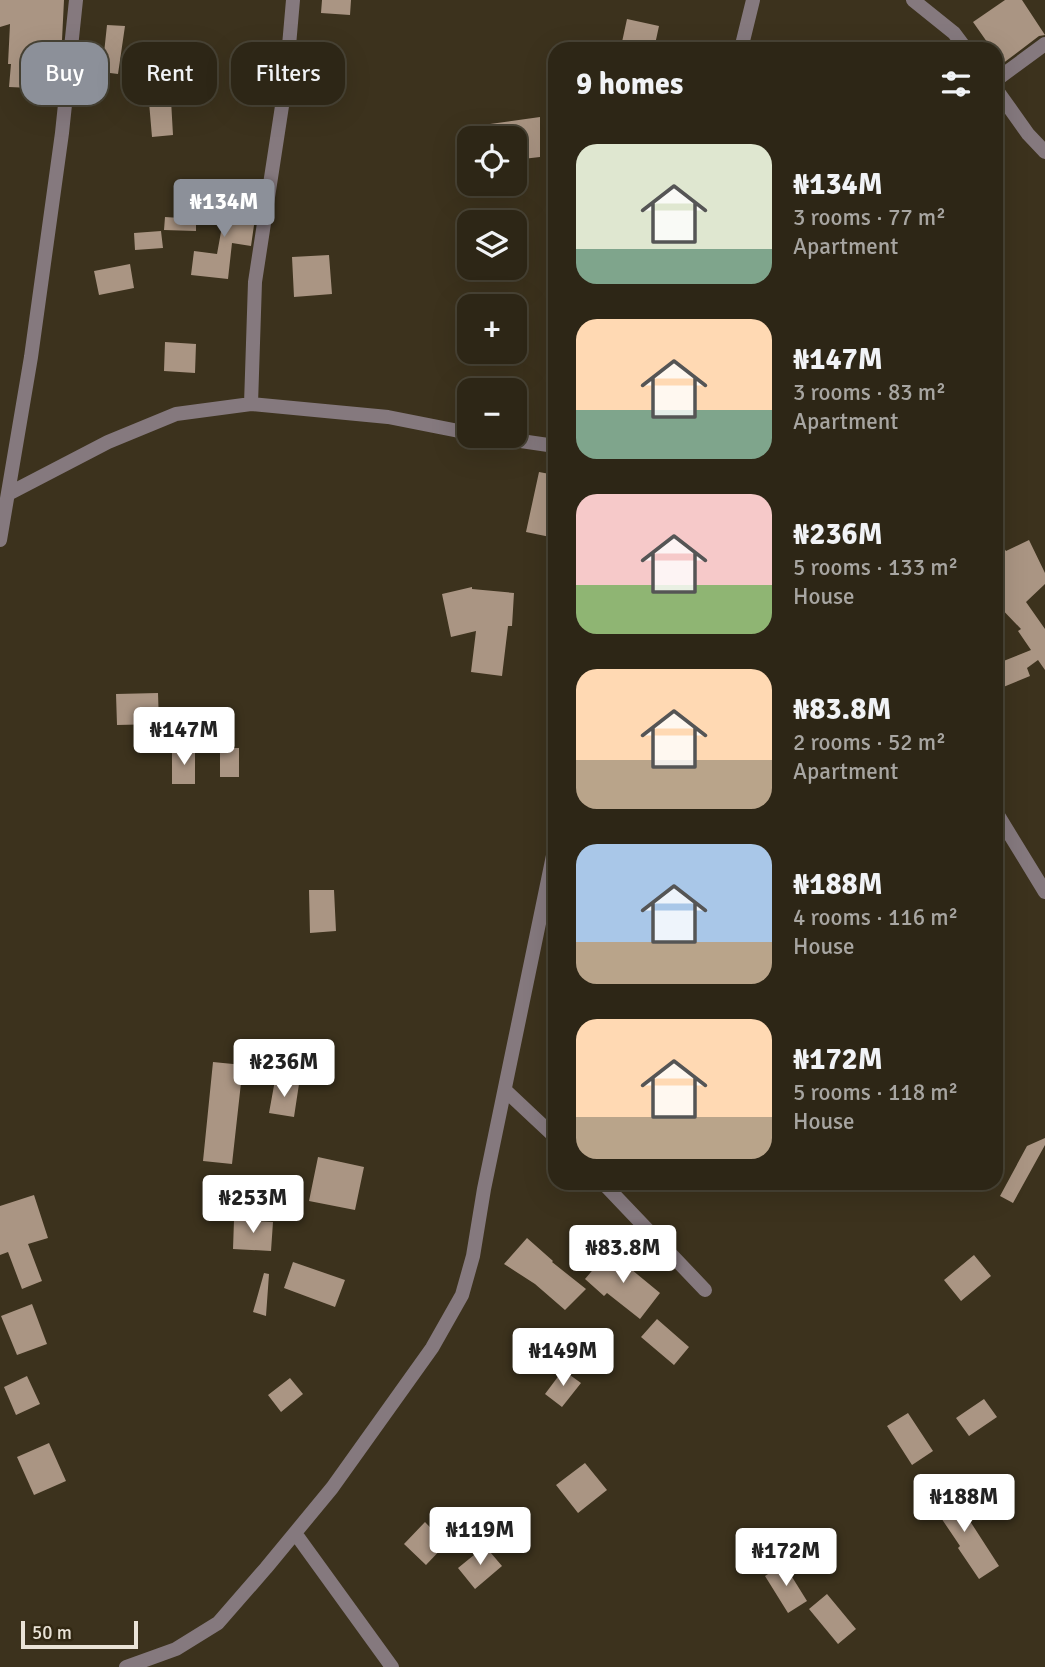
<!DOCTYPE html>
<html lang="en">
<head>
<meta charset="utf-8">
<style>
  body { margin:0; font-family:Signika,sans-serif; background:#352e1f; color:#f1f3f6; height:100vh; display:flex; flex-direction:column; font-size:26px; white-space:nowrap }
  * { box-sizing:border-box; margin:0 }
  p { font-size:23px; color:#a7a5a1 }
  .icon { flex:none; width:38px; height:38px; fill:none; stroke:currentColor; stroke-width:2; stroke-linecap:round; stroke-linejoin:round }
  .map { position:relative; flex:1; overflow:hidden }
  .panel { position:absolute; left:548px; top:42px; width:455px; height:1148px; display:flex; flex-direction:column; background:#2d2616; border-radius:21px; box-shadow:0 7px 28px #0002,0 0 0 2px #484335 }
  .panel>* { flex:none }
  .hud { position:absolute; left:21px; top:42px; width:422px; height:63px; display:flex; gap:14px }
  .tools { position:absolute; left:457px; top:126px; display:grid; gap:14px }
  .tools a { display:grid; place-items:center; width:70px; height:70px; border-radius:14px; background:#2d2616; box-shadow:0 7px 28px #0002,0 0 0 2px #484335; font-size:35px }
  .scale { position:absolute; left:21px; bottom:18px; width:117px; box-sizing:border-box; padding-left:7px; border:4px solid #eae3d7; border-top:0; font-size:19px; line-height:24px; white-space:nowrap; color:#eae3d7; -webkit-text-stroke:5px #322813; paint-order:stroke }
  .price { position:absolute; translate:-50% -60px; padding:0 16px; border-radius:7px; background:#fff; color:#222; font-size:23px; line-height:46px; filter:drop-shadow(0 2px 4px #0008) }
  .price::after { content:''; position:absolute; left:50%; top:42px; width:21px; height:16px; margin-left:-10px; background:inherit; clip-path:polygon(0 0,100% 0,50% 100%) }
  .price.active { background:#8c9099; color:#fff }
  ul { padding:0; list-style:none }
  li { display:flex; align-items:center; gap:21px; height:175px; padding:0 28px }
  li span { display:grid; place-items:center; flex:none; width:196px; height:140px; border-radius:21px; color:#555 }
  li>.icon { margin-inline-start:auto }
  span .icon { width:84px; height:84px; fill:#fffc; stroke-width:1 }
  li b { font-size:30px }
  h2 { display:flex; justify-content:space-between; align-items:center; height:84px; padding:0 28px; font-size:30px }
  .chip { padding:0 24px; border-radius:21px; background:#2d2616; box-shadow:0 7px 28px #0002,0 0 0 2px #484335; font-size:24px; line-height:63px }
  .chip.active { background:#8c9099; color:#fff }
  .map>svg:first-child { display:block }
  .building { fill:#aa9583 }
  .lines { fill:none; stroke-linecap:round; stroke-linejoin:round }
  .street { stroke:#85797e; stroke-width:14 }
</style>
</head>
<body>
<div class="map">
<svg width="1045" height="1667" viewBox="0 0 1045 1667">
  <rect width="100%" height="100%" fill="#3c321d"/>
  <path class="building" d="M 0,0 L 64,0 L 62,40 L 57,40 L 53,89 L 9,87 L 11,64 L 8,64 L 10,24 L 0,27 Z
    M 322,0 L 351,0 L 350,15 L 321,13 Z
    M 1005,0 L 1022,0 L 1045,35 L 1039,36 L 1002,64 L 996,55 L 996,49 L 992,49 L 973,22 Z
    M 627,19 L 659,26 L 654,49 L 622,42 Z
    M 107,25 L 125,26 L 118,74 L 102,72 Z
    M 171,100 L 173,135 L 152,137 L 149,102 Z
    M 540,117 L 540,157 L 514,160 L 514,138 L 491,138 L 490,124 Z
    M 201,203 L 219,204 L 219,206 L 256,211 L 251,246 L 232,243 L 228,279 L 191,275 L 194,251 L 217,254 L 223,221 L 200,219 Z
    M 165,217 L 196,219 L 196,231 L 164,230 Z
    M 161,231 L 163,248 L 135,250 L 134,233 Z
    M 329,255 L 332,294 L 294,297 L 292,257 Z
    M 130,264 L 134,288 L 99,295 L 94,271 Z
    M 165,342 L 196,344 L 195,373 L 164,371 Z
    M 539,472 L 555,475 L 555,538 L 526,532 Z
    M 996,537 L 1006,551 L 1029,540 L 1045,573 L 1045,584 L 1026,602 L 1045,629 L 1045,670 L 1038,660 L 1027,668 L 1030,676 L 996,690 L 996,664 L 1031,650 L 1018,631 L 1021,629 L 996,603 L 1005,595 L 996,582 Z
    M 472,587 L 472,589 L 514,593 L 512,626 L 508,626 L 502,676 L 471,672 L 476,631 L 451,637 L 442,594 Z
    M 158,693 L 159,724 L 117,725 L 116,694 Z
    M 220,748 L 239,748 L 239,777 L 220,777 Z
    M 195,750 L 195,784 L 172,784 L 172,751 Z
    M 309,890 L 334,890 L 336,931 L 310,933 Z
    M 213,1062 L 243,1065 L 232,1164 L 203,1161 Z
    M 275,1080 L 299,1084 L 294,1117 L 269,1113 Z
    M 1045,1138 L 1045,1145 L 1013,1203 L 1000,1196 L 1027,1146 Z
    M 318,1157 L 364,1167 L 355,1210 L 309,1201 Z
    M 34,1195 L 48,1238 L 28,1244 L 42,1281 L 22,1289 L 8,1252 L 0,1255 L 0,1206 Z
    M 234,1220 L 273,1222 L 271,1251 L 233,1249 Z
    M 527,1238 L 553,1261 L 552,1262 L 586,1289 L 565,1310 L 535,1284 L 504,1264 Z
    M 609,1251 L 660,1293 L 640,1319 L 607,1293 L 604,1296 L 585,1279 Z
    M 974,1255 L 991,1276 L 961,1301 L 944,1280 Z
    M 293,1262 L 345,1280 L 335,1307 L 284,1288 Z
    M 264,1273 L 269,1274 L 266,1316 L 253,1312 Z
    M 32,1304 L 47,1344 L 17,1355 L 1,1316 Z
    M 657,1319 L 689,1347 L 674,1365 L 641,1337 Z
    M 563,1370 L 581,1383 L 562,1407 L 545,1394 Z
    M 27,1376 L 40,1404 L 16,1415 L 4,1387 Z
    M 290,1378 L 303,1394 L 281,1412 L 268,1395 Z
    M 984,1399 L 997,1417 L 969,1436 L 956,1418 Z
    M 908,1413 L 933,1451 L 912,1465 L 887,1426 Z
    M 49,1443 L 66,1481 L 34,1495 L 17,1457 Z
    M 585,1463 L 607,1490 L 578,1513 L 556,1485 Z
    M 948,1487 L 999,1566 L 979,1579 L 958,1548 L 960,1546 L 929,1500 Z
    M 425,1522 L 446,1544 L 426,1565 L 404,1544 Z
    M 485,1546 L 502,1566 L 475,1589 L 458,1568 Z
    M 784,1564 L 807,1601 L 788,1613 L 765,1576 Z
    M 827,1594 L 856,1629 L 838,1644 L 809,1609 Z"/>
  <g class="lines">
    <path class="street" d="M 913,0 L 954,33 L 966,49
      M 741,49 L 753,0
      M 996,80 L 1045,44
      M 996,89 L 1028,134 L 1045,152
      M 251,404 L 255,282 L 286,80 L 293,0
      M 487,436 L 555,446
      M 8,494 L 108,442 L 176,414 L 251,404 L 388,417 L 469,433
      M 0,540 L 31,357 L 62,133 L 76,0
      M 996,812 L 1045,892
      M 505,1090 L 555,1137
      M 603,1183 L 705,1290
      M 295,1533 L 392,1667
      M 126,1667 L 176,1649 L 218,1623 L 266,1568 L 332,1488 L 432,1348 L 462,1295 L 473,1256 L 484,1189 L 555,846"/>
  </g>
</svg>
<div class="tools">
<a><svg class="icon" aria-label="locate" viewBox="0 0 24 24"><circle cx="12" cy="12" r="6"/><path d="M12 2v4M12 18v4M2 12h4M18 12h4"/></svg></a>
<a><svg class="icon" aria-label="layers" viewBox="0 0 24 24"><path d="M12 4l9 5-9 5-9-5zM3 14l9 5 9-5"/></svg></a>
<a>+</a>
<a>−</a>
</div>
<div class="scale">50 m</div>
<b class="price active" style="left:224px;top:239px">₦134M</b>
<b class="price" style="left:184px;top:767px">₦147M</b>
<b class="price" style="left:284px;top:1099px">₦236M</b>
<b class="price" style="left:253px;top:1235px">₦253M</b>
<b class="price" style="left:623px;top:1285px">₦83.8M</b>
<b class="price" style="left:563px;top:1388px">₦149M</b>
<b class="price" style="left:964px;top:1534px">₦188M</b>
<b class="price" style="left:480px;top:1567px">₦119M</b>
<b class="price" style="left:786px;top:1588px">₦172M</b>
<div class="hud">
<a class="chip active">Buy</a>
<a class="chip">Rent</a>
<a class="chip">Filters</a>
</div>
<section class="panel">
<h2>9 homes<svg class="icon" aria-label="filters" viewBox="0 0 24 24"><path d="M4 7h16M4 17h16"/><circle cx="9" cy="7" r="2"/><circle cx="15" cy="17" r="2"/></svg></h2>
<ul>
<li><span style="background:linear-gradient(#dfe7d0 75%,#7fa58c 0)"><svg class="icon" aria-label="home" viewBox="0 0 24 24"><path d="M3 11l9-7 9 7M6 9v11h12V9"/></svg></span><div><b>₦134M</b><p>3 rooms · 77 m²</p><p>Apartment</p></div></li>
<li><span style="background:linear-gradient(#ffd9b3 65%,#7fa58c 0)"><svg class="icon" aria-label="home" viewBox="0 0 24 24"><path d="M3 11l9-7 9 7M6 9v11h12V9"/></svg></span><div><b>₦147M</b><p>3 rooms · 83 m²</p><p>Apartment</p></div></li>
<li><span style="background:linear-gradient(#f6c9c9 65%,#8fb573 0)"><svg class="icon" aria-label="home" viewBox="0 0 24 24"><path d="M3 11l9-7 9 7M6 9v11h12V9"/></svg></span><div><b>₦236M</b><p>5 rooms · 133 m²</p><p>House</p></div></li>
<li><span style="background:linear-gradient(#ffd9b3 65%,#b9a48a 0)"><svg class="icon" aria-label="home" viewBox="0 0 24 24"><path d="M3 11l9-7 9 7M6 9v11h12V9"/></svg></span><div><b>₦83.8M</b><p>2 rooms · 52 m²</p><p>Apartment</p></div></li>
<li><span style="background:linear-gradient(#a9c7e8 70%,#b9a48a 0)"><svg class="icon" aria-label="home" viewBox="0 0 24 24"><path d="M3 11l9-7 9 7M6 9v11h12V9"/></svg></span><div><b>₦188M</b><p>4 rooms · 116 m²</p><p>House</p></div></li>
<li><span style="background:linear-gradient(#ffd9b3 70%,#b9a48a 0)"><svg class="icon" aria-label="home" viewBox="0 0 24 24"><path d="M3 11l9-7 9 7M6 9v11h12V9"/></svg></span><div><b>₦172M</b><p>5 rooms · 118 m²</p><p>House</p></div></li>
</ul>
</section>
</div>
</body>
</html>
